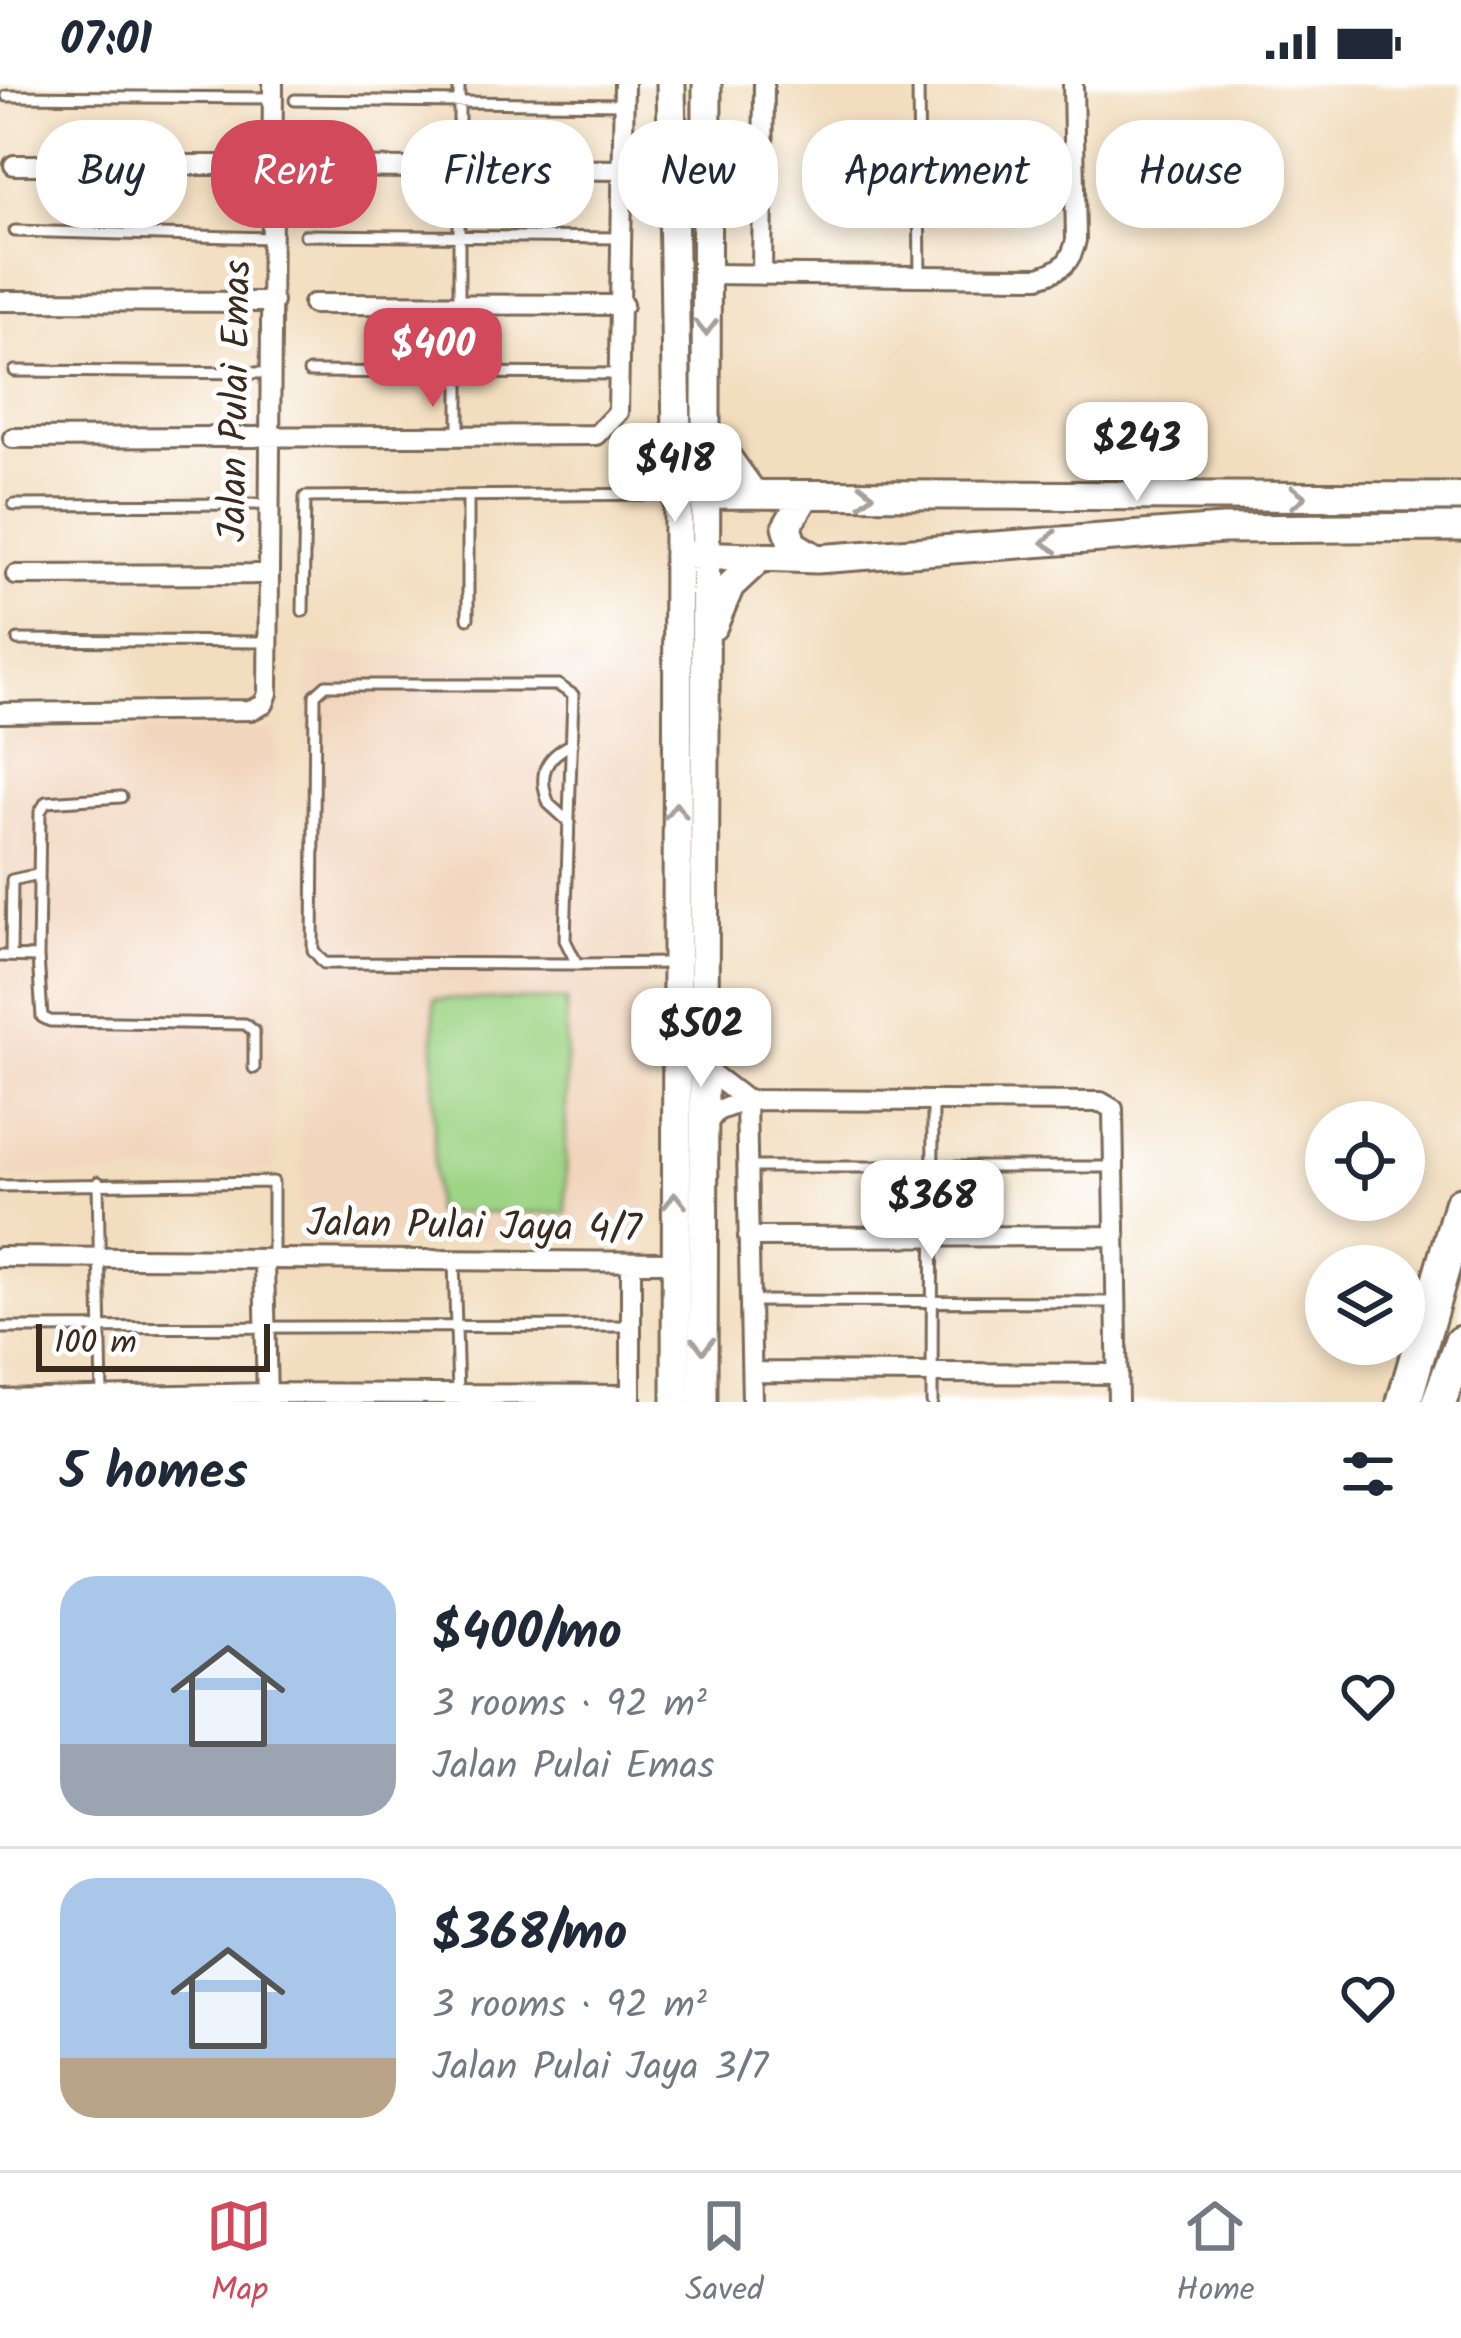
<!DOCTYPE html>
<html lang="en">
<head>
<meta charset="utf-8">
<style>
  body { margin:0; font-family:Kalam,sans-serif; background:#f2f2f3; color:#1f2937; height:100vh; display:flex; flex-direction:column; font-size:45px; white-space:nowrap }
  * { box-sizing:border-box; margin:0 }
  p { font-size:39px; color:#747a83 }
  .icon { flex:none; width:66px; height:66px; fill:none; stroke:currentColor; stroke-width:2; stroke-linecap:round; stroke-linejoin:round }
  .map { position:relative; height:1318px; overflow:hidden }
  .details { display:flex; flex-direction:column; background:#fff; flex:1 }
  .details>* { flex:none }
  .guide { position:absolute; left:36px; top:36px; width:1389px; height:108px; display:flex; gap:24px }
  .controls { position:absolute; left:1305px; top:1017px; display:grid; gap:24px }
  .controls a { display:grid; place-items:center; width:120px; height:120px; border-radius:50%; background:#fff; box-shadow:0 6px 18px #0003; font-size:60px }
  .scale { position:absolute; left:36px; bottom:30px; width:234px; box-sizing:border-box; padding-left:12px; border:6px solid #3b2a1e; border-top:0; font-size:33px; line-height:42px; white-space:nowrap; color:#3b2a1e; -webkit-text-stroke:9px #fff; paint-order:stroke }
  .price { position:absolute; translate:-50% -102px; padding:0 27px; border-radius:24px; background:#fff; color:#222; font-size:39px; line-height:78px; filter:drop-shadow(0 3px 6px #0008) }
  .price::after { content:''; position:absolute; left:50%; top:72px; width:36px; height:27px; margin-left:-18px; background:inherit; clip-path:polygon(0 0,100% 0,50% 100%) }
  .price.active { background:#d1495b; color:#fff }
  ul { padding:0; list-style:none }
  li { display:flex; align-items:center; gap:36px; height:300px; padding:0 60px }
  li+li { border-top:3px solid #e0e1e3 }
  li span { display:grid; place-items:center; flex:none; width:336px; height:240px; border-radius:36px; color:#555 }
  li>.icon { margin-inline-start:auto }
  span .icon { width:144px; height:144px; fill:#fffc; stroke-width:1 }
  li b { font-size:51px }
  h2 { display:flex; justify-content:space-between; align-items:center; height:144px; padding:0 60px; font-size:51px }
  .pill { padding:0 42px; border-radius:48px; background:#fff; box-shadow:0 6px 18px #0003; font-size:42px; line-height:108px }
  .pill.active { background:#d1495b; color:#fff }
  .status { display:flex; justify-content:space-between; align-items:center; height:84px; padding:0 60px; background:#fff; direction:ltr }
  .status svg { height:33px; fill:currentColor }
  .tabs { display:flex; justify-content:space-around; align-items:center; height:168px; border-top:3px solid #e0e1e3; background:#fff; font-size:33px; color:#747a83 }
  .tabs a { display:grid; justify-items:center; gap:6px }
  .tabs .active { color:#d1495b }
  .map>svg:first-child { display:block }
  .built { fill:#f2d5bd }
  .green { fill:#9ed485; stroke:#6c7f52; stroke-width:3 }
  .lines { fill:none; stroke-linecap:round; stroke-linejoin:round }
  .lane-casing { stroke:#7b6956; stroke-width:15 }
  .street-casing { stroke:#7b6956; stroke-width:24 }
  .secondary-casing { stroke:#7b6956; stroke-width:33 }
  .highway-casing { stroke:#7b6956; stroke-width:39 }
  .lane { stroke:#fff; stroke-width:9 }
  .street { stroke:#fff; stroke-width:18 }
  .secondary { stroke:#fff; stroke-width:27 }
  .highway { stroke:#fff; stroke-width:33 }
  .oneway { stroke:#a79f9a }
  .labels { text-anchor:middle; dominant-baseline:central; stroke-width:10; stroke-linejoin:round; paint-order:stroke }
  .street-label { font-size:39px; fill:#3b2a1e; stroke:#fff }
</style>
</head>
<body>
<div class="status"><b>07:01</b><svg viewBox="0 0 49 12"><path d="M0 12V9h3v3zM5 12V6h3v6zM10 12V3h3v9zM15 12V0h3v12zM26 1h20v11H26zM47 4h2v5h-2z"/></svg></div>
<div class="map">
<svg width="1461" height="1318" viewBox="0 0 1461 1318">
  <rect width="100%" height="100%" fill="#fff"/>
  <filter id="ink" filterUnits="userSpaceOnUse"><feTurbulence type="fractalNoise" baseFrequency=".00833" numOctaves="2"/><feDisplacementMap in="SourceGraphic" scale="24" xChannelSelector="R" yChannelSelector="G"/><feConvolveMatrix kernelMatrix="1 2 1 2 8 2 1 2 1" color-interpolation-filters="sRGB"/></filter>
  <filter id="wash" filterUnits="userSpaceOnUse"><feTurbulence type="fractalNoise" baseFrequency=".004" numOctaves="4" result="noise"/><feDisplacementMap in="SourceGraphic" scale="48" xChannelSelector="R" yChannelSelector="G"/><feGaussianBlur stdDeviation="2.7" result="paint"/><feColorMatrix in="noise" values="0 0 0 0 0 0 0 0 0 0 0 0 0 0 0 0 0 1.4 0 .05"/><feComposite in="paint" operator="in"/></filter>
  <g filter="url(#wash)">
    <rect width="100%" height="100%" fill="#f2ddbe"/>
    <path class="built" d="M 307,570 L 651,573 L 646,1155 L 301,1151 Z
      M 275,646 L 274,1086 L 0,1093 L 2,649 Z"/>
    <path class="green" d="M 434,915 L 566,916 L 566,1129 L 434,1129 Z"/>
  </g>
  <g filter="url(#ink)">
    <g class="lines">
      <g class="lane-casing">
        <path id="lane" d="M 918,0 L 920,192
          M 7,12 L 274,14
          M 295,16 L 624,20
          M 15,147 L 273,154
          M 305,151 L 623,154
          M 15,287 L 270,289
          M 309,288 L 620,290
          M 459,353 L 459,0
          M 468,413 L 468,534
          M 14,421 L 268,420
          M 303,527 L 305,413 L 672,410
          M 18,556 L 266,558
          M 570,739 L 549,720 C 537,690 545,673 572,660
          M 0,872 L 38,873 L 42,933 L 50,937 L 245,940 L 254,947 L 254,984
          M 11,872 L 12,796 L 39,790
          M 38,873 L 40,728 L 46,718 L 121,713
          M 577,880 L 324,879 L 313,866 L 315,611 L 326,601 L 558,601 L 573,611 L 565,856 L 577,880 L 674,879
          M 747,1083 L 1114,1083
          M 98,1098 L 102,1315
          M 0,1102 L 273,1098 L 273,1173
          M 454,1177 L 458,1310
          M 750,1217 L 1116,1218
          M 0,1244 L 631,1242
          M 932,1318 L 933,1017"/>
      </g>
      <g class="street-casing">
        <path id="street" d="M 14,81 L 273,81
          M 307,83 L 624,86
          M 706,190 L 1039,193 C 1062,186 1071,179 1076,156 L 1073,0
          M 762,191 L 764,0
          M 0,217 L 273,218
          M 313,220 L 623,221
          M 13,354 L 596,351 L 618,328 L 624,0
          M 16,491 L 266,490
          M 0,629 L 251,626 L 264,620 L 268,609 L 273,0
          M 703,983 L 746,1016
          M 746,1016 L 752,1318
          M 703,1044 L 717,1027 L 746,1016 L 1101,1018 L 1113,1025 L 1118,1318
          M 748,1153 L 1116,1152
          M 0,1173 L 675,1178
          M 264,1175 L 267,1318
          M 631,1179 L 631,1318
          M 752,1288 L 1118,1290
          M 0,1315 L 267,1309 L 631,1311"/>
      </g>
      <g class="secondary-casing">
        <path id="secondary" d="M 671,0 L 678,410 L 676,1318
          M 707,346 L 753,410
          M 694,410 L 1461,413
          M 806,411 L 787,442 L 792,460 L 817,475
          M 692,471 L 817,475 L 1223,445 L 1461,443
          M 713,542 L 730,502 L 761,473
          M 703,1318 L 707,0"/>
      </g>
      <g class="highway-casing">
        <path id="highway" d="M 1404,1318 L 1461,1120
          M 1439,1318 L 1461,1259"/>
      </g>
      <use href="#lane" class="lane"/>
      <use href="#street" class="street"/>
      <use href="#secondary" class="secondary"/>
      <use href="#highway" class="highway"/>
    </g>
    <defs><path id="oneway-chevron" d="M-2-3.5L2.5 0L-2 3.5" fill="none" stroke-width="1.6" stroke-linecap="round" stroke-linejoin="round" transform="scale(3)"/></defs>
    <g class="oneway">
      <use href="#oneway-chevron" transform="translate(706 243) rotate(89)"/>
      <use href="#oneway-chevron" transform="translate(866 411)"/>
      <use href="#oneway-chevron" transform="translate(1298 413)"/>
      <use href="#oneway-chevron" transform="translate(1050 458) rotate(176)"/>
      <use href="#oneway-chevron" transform="translate(676 727) rotate(-90)"/>
      <use href="#oneway-chevron" transform="translate(675 1117) rotate(-90)"/>
      <use href="#oneway-chevron" transform="translate(703 1261) rotate(90)"/>
    </g>
  </g>
  <g class="labels">
    <g class="street-label">
      <text transform="translate(237 317) rotate(-89)">Jalan Pulai Emas</text>
      <text transform="translate(474 1144) rotate(1)">Jalan Pulai Jaya 4/7</text>
    </g>
  </g>
</svg>
<div class="controls">
<a><svg class="icon" aria-label="locate" viewBox="0 0 24 24"><circle cx="12" cy="12" r="6"/><path d="M12 2v4M12 18v4M2 12h4M18 12h4"/></svg></a>
<a><svg class="icon" aria-label="layers" viewBox="0 0 24 24"><path d="M12 4l9 5-9 5-9-5zM3 14l9 5 9-5"/></svg></a>
</div>
<div class="scale">100 m</div>
<b class="price active" style="left:433px;top:326px">$400</b>
<b class="price" style="left:1137px;top:420px">$243</b>
<b class="price" style="left:675px;top:441px">$418</b>
<b class="price" style="left:701px;top:1006px">$502</b>
<b class="price" style="left:932px;top:1178px">$368</b>
<div class="guide">
<a class="pill">Buy</a>
<a class="pill active">Rent</a>
<a class="pill">Filters</a>
<a class="pill">New</a>
<a class="pill">Apartment</a>
<a class="pill">House</a>
</div>
</div>
<section class="details">
<h2>5 homes<svg class="icon" aria-label="filters" viewBox="0 0 24 24"><path d="M4 7h16M4 17h16"/><circle cx="9" cy="7" r="2"/><circle cx="15" cy="17" r="2"/></svg></h2>
<ul>
<li><span style="background:linear-gradient(#a9c7e8 70%,#9aa5b1 0)"><svg class="icon" aria-label="home" viewBox="0 0 24 24"><path d="M3 11l9-7 9 7M6 9v11h12V9"/></svg></span><div><b>$400/mo</b><p>3 rooms · 92 m²</p><p>Jalan Pulai Emas</p></div><svg class="icon" aria-label="heart" viewBox="0 0 24 24"><path d="M12 20l-8-8c-3-5 5-10 8-4 3-6 11-1 8 4z"/></svg></li>
<li><span style="background:linear-gradient(#a9c7e8 75%,#b9a48a 0)"><svg class="icon" aria-label="home" viewBox="0 0 24 24"><path d="M3 11l9-7 9 7M6 9v11h12V9"/></svg></span><div><b>$368/mo</b><p>3 rooms · 92 m²</p><p>Jalan Pulai Jaya 3/7</p></div><svg class="icon" aria-label="heart" viewBox="0 0 24 24"><path d="M12 20l-8-8c-3-5 5-10 8-4 3-6 11-1 8 4z"/></svg></li>
</ul>
</section>
<nav class="tabs">
<a class="active"><svg class="icon" aria-label="map" viewBox="0 0 24 24"><path d="M3 6l6-2 6 2 6-2v14l-6 2-6-2-6 2zM9 4v14M15 6v14"/></svg>Map</a>
<a><svg class="icon" aria-label="saved" viewBox="0 0 24 24"><path d="M7 4h10v16l-5-4-5 4z"/></svg>Saved</a>
<a><svg class="icon" aria-label="home" viewBox="0 0 24 24"><path d="M3 11l9-7 9 7M6 9v11h12V9"/></svg>Home</a>
</nav>
</body>
</html>
